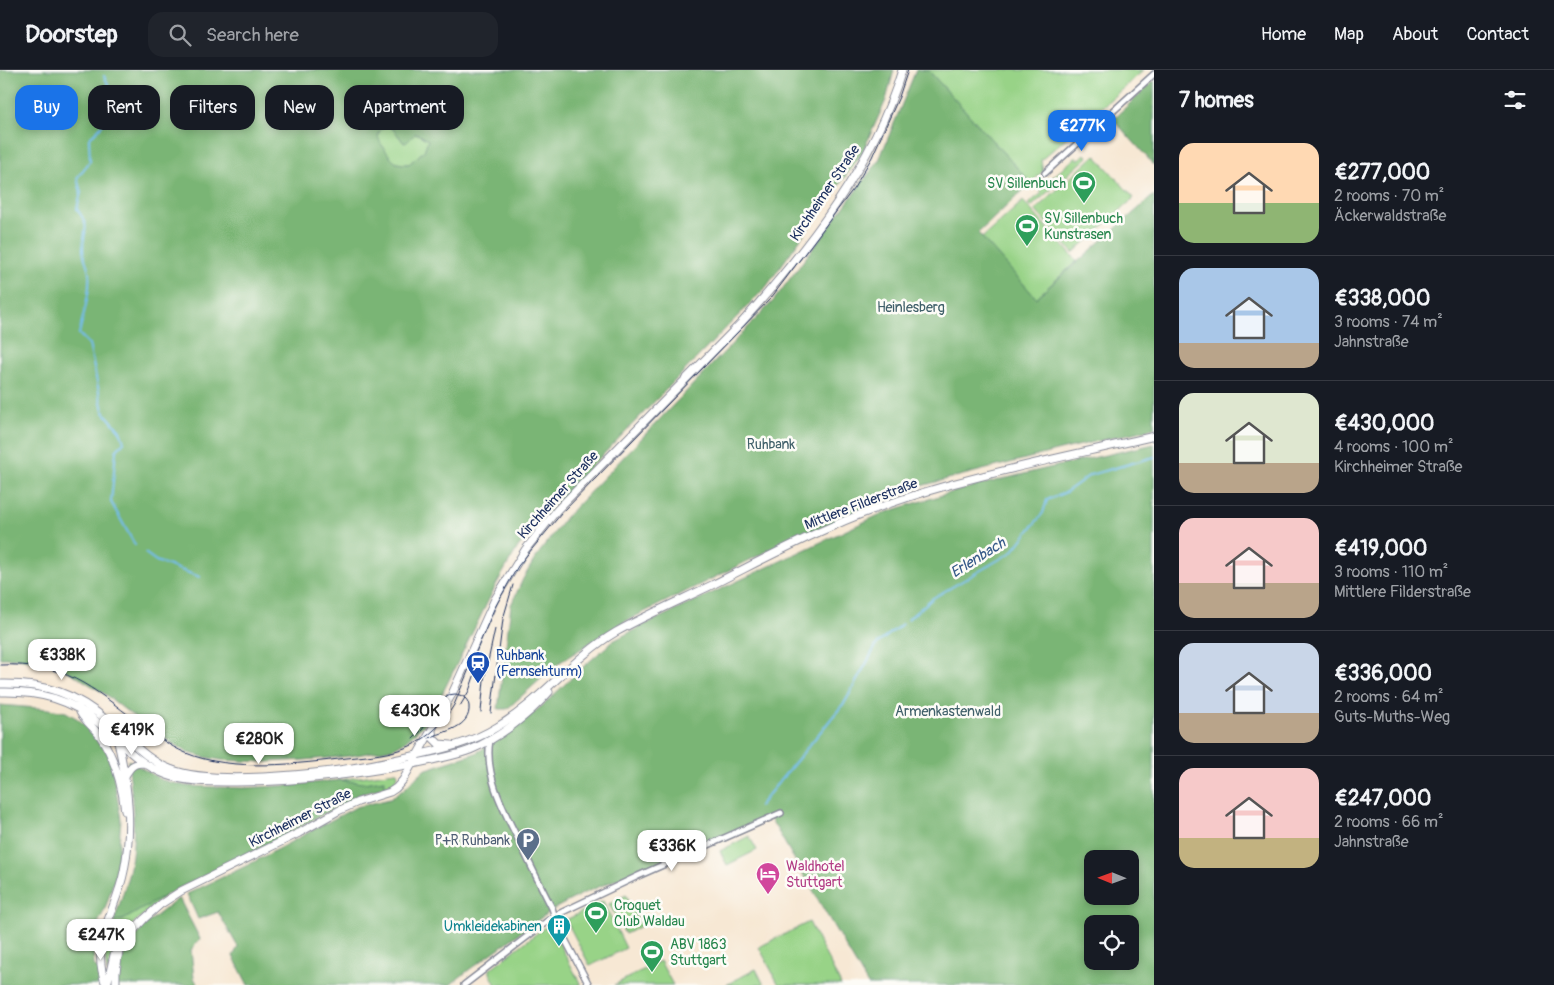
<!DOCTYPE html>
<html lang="en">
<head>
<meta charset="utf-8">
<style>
  body { margin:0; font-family:Pangolin,sans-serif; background:#20242c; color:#f1f3f6; height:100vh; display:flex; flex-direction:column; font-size:19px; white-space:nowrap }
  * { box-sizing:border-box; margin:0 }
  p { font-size:16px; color:#9ea1a6 }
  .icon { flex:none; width:28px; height:28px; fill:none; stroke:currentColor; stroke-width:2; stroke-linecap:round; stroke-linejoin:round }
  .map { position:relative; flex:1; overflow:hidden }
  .panel { display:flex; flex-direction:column; background:#171b24; width:400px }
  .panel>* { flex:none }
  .hud { position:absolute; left:15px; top:15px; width:475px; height:45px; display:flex; gap:10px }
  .needle { width:32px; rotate:271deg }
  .tools { position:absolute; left:1084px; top:780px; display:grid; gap:10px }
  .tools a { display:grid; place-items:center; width:55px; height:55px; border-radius:10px; background:#171b24; box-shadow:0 2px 8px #0003; font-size:25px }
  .price { position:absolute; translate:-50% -42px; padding:0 11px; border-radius:10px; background:#fff; color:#222; font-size:16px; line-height:32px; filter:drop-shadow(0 1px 2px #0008) }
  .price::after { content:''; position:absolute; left:50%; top:30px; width:15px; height:11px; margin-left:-8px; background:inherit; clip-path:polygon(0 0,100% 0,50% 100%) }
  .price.on { background:#1a73e8; color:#fff }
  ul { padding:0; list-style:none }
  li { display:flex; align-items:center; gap:15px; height:125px; padding:0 25px }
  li+li { border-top:1px solid #363941 }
  li span { display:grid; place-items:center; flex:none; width:140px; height:100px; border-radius:15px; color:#555 }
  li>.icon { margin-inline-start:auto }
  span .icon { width:60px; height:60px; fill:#fffc; stroke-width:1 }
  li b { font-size:21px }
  h2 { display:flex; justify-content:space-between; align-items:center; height:60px; padding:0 25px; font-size:21px }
  .tag { padding:0 18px; border-radius:15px; background:#171b24; box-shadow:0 2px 8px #0003; font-size:18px; line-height:45px }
  .tag.on { background:#1a73e8; color:#fff }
  header { display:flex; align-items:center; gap:30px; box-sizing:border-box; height:70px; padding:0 25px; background:#171b24; border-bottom:1px solid #363941 }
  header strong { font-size:24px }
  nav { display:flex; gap:28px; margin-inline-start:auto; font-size:18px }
  .search { width:350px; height:45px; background:#20242c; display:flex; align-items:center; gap:12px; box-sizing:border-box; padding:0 18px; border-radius:15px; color:#9ea1a6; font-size:19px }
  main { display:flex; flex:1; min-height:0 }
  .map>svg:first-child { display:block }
  .green { fill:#98d387; stroke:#5a8172 }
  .forest { fill:#7ab574; stroke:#4a7269; fill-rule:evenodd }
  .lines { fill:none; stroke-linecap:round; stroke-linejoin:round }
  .stream { stroke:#75bded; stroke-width:2 }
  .minor-casing { stroke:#898c99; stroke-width:8 }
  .secondary-casing { stroke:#898c99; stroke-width:9 }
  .minor { stroke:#fff; stroke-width:5 }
  .secondary { stroke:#fff; stroke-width:7 }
  .tram { stroke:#1b2f5e; stroke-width:1 }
  .labels { text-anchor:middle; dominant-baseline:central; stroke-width:5; stroke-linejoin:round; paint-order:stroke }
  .leisure-label { font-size:14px; fill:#27864d; stroke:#fdfcf7; text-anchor:start }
  .street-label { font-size:14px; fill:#1b2f5e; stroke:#fdfcf7 }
  .park-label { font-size:14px; fill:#40606a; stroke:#fdfcf7 }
  .transit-label { font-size:14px; fill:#164399; stroke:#fdfcf7; text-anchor:start }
  .service-label { font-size:14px; fill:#4e5e75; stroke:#fdfcf7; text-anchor:end }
  .hotel-label { font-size:14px; fill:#b23c85; stroke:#fdfcf7; text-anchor:start }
  .culture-label { font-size:14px; fill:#0d838f; stroke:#fdfcf7; text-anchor:end }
  .water-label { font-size:15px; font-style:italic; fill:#365a89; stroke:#fdfcf7 }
</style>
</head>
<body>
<header>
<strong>Doorstep</strong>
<div class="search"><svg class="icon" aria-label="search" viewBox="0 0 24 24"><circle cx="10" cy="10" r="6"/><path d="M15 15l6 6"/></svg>Search here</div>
<nav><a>Home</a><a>Map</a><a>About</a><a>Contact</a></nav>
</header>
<main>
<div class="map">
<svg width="1154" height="915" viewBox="0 0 1154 915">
  <rect width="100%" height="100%" fill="#fdfcf7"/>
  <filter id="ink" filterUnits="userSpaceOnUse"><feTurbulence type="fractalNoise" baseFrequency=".02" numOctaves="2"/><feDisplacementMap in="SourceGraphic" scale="10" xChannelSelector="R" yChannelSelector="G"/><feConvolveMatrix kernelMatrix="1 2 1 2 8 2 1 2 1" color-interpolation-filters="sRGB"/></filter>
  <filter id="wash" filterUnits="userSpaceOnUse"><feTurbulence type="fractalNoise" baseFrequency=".0096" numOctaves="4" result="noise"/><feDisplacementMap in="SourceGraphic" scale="20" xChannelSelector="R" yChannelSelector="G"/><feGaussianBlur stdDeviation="1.12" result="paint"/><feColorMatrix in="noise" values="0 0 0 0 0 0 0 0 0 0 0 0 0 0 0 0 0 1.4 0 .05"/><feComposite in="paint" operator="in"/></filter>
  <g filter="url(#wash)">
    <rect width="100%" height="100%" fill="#f7e8d4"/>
    <path class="green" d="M 928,0 L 1144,0 L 1041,90 L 1043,101 L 1031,113 Z
      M 388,56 L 394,60 L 404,73 L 407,72 L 416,63 L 428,70 L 424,81 L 409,94 C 405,94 401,94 397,93 C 392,91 389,85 386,81 C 378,71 372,62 388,56 Z
      M 1085,84 L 1088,87 L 1031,137 L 1028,134 L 1042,123 L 1039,119 L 1076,87 L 1078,90 Z
      M 1095,85 L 1134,128 L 1073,183 L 1035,140 Z
      M 1023,131 L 1077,191 L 1036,228 L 982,168 Z
      M 395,702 L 397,702 L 398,706 L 394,712 L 384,717 L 384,710 L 364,713 L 339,710 Z
      M 749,766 L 757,780 L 727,795 L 720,781 Z
      M 167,824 L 128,858 L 121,859 L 116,855 L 114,851 L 123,850 Z
      M 626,825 L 641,856 L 625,864 L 609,834 Z
      M 603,831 L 626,878 L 590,896 L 566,850 Z
      M 809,852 L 841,915 L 779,915 L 759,877 Z
      M 545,857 L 551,857 L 581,915 L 496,915 L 490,903 L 490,899 Z
      M 107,865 L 110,865 L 119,870 L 112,883 L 107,903 L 105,885 Z
      M 660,891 L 673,915 L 614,915 Z
      M 756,899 L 764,915 L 726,915 Z"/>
    <path class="forest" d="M 0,0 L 894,0 L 886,30 L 862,83 L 766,217 L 554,435 L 518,477 L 497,513 L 438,632 L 424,655 L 404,672 L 394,678 L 384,680 L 351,686 L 304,690 L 267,692 L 221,690 L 204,687 L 189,683 L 172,673 L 129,643 L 105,624 L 73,604 L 53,594 L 17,588 L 0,588 ZM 388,56 L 394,60 L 404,73 L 407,72 L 416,63 L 428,70 L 424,81 L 409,94 C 405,94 401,94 397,93 C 392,91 389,85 386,81 C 379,71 372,62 388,56 Z
      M 916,0 L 928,0 L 1031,113 L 978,163 L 1036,228 L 1154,125 L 1154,358 L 1060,380 L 909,419 L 768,481 L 622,553 L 560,592 L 507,639 L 498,639 L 511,535 L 523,509 L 536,487 L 566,447 L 774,230 L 879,90 Z
      M 1154,11 L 1154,95 L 1113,49 Z
      M 1154,374 L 1154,915 L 868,915 L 769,746 L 584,823 L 552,840 L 470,899 L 450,915 L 248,915 L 233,886 L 238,877 L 218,842 L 198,849 L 187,824 L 248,795 L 356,737 L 390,729 L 403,720 L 424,700 L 476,683 L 498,669 L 542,636 L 583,597 L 613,571 L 646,554 L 881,444 C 970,414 1063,395 1154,374 ZM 1092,789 L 1130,789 L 1130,826 L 1092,826 ZM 1092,854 L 1130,854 L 1130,891 L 1092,891 Z
      M 0,635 L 49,639 L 66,642 L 78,649 L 88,658 L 110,686 L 121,749 L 117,801 L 105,839 L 96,857 L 93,880 L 94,895 L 109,912 L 119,898 L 126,880 L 146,854 L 179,828 L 200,869 L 191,880 L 194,908 L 198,915 L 0,915 Z
      M 128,690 L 162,710 L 186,716 L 243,718 L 295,715 L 339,710 L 364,713 L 384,710 L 384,717 L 358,725 L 283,766 L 175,820 L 123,850 L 114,851 C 119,836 124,821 128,806 C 138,768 132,728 128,690 Z"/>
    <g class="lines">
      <path class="stream" d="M 104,6 L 108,14 L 110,25 L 104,53 L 89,69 L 90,91 L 77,108 L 81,122 L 77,139 C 92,160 83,158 83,179 C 83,188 88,194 89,202 C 91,223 83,244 79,264 L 89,274 L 103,341 L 120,361 L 124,372 L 116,381 L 111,432 L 135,475
        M 145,483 L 156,491 L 200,507
        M 908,549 L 933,528 L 1012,482 L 1043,443 L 1047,430 L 1066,422 L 1090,405 L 1154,387
        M 759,736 L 845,632 L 877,574 L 902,554"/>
    </g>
  </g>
  <g filter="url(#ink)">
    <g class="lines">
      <g class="minor-casing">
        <path id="minor" d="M 1045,103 L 1154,4
          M 490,670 C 484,704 503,739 518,769 C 529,792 540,815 552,838 L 557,854 L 589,915
          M 464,915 L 554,846 L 638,806 L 781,743"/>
      </g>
      <g class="secondary-casing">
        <path id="secondary" d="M 0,614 C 45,613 76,623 110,653 C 129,669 145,689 170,699 C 205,713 276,707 314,703 C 346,700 377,694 408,687 C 439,680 470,674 497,657 C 541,631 572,588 616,562 C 646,545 681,530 712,515 C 750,496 787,476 826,459 C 928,412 1045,392 1154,366
          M 0,622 C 39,621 72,629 101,655 C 122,674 140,695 167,705 C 186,712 208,712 227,712 C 290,713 351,705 412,694 C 432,690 451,687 470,680 C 499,668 529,645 549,622
          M 80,642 C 85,651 94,658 100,666 C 115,688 122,716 125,741
          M 432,661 L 433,668 L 439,674 L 451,675
          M 125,706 C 130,697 133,693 144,693
          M 107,852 C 113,861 118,865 129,865
          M 106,915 C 89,870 116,843 124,801 C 133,756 128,716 118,672
          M 107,915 L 114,885 L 129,865 L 144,849 L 161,834 L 181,821 L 299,763 L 338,741 L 358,732 L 390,722 L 396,718 L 403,710 L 452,624 L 495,529 L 525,480 L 557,440 L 742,252 C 808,178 873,96 902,0
          M 116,915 L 116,902 L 119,880"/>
      </g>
      <use href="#minor" class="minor"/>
      <use href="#secondary" class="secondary"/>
      <path class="tram" d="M 0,595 C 65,592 90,616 139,653 C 154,664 169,676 186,683 C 232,702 299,694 347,688 C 368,686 391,684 410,676 C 430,667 443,653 454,635 L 494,539 L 518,496 L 561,444 L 771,228 L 854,118 L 872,87 L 899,27 L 908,0
        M 460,636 L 469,621 L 481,586
        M 481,642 L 484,610 L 495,559
        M 491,643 L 503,549 L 513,515
        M 413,669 L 422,660 L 442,630 L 448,625 L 455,624 C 462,625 468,628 469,636 C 471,658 444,661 429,668"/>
    </g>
  </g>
  <defs>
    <g id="stadium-pin" transform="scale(1.25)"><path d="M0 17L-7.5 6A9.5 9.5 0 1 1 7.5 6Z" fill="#2e9e5b" stroke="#fdfcf7"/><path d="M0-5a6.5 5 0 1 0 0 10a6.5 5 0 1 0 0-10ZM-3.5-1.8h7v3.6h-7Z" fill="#fff"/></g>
    <g id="station-pin" transform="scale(1.25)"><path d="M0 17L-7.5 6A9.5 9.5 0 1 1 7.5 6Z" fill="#1a4fb4" stroke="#fdfcf7"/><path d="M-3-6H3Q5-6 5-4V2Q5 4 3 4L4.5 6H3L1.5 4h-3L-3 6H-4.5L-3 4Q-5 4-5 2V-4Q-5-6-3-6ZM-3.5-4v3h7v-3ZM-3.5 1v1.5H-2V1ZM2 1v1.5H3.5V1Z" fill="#fff"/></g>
    <g id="parking-pin" transform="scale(1.25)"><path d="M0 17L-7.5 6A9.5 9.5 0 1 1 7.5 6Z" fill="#5c6f8a" stroke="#fdfcf7"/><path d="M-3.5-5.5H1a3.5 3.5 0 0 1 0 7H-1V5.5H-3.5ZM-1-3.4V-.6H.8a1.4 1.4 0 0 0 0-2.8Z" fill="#fff"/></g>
    <g id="hotel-pin" transform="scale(1.25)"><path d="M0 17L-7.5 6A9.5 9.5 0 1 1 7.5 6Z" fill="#d1479c" stroke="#fdfcf7"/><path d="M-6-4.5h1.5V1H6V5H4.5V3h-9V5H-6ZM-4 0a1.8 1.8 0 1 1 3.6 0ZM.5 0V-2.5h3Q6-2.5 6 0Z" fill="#fff"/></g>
    <g id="building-pin" transform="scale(1.25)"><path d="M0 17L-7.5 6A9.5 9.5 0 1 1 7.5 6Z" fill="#0f9aa8" stroke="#fdfcf7"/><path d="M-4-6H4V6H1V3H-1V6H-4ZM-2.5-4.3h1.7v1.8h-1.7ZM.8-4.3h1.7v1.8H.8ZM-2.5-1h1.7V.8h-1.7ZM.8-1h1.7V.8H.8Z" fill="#fff"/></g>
  </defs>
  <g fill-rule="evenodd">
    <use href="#stadium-pin" x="1084" y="113"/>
    <use href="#stadium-pin" x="1027" y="156"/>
    <use href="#station-pin" x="478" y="593"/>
    <use href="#parking-pin" x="528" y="770"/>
    <use href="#hotel-pin" x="768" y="804"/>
    <use href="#stadium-pin" x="596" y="843"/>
    <use href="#building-pin" x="559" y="856"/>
    <use href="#stadium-pin" x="652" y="882"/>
  </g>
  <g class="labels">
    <g class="leisure-label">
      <text x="1066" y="113" text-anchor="end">SV Sillenbuch</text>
      <text x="1044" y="148">SV Sillenbuch<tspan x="1044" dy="16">Kunstrasen</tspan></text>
      <text x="614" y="835">Croquet<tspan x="614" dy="16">Club Waldau</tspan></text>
      <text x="670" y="874">ABV 1863<tspan x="670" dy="16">Stuttgart</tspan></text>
    </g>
    <g class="street-label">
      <text transform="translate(825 123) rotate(-56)">Kirchheimer Straße</text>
      <text transform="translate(558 425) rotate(-48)">Kirchheimer Straße</text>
      <text transform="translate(861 434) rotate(-21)">Mittlere Filderstraße</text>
      <text transform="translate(300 748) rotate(-27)">Kirchheimer Straße</text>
    </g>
    <g class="park-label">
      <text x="911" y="237">Heinlesberg</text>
      <text x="771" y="374">Ruhbank</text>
      <text x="948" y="641">Armenkastenwald</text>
    </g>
    <g class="transit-label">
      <text x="496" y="585">Ruhbank<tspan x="496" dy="16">(Fernsehturm)</tspan></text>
    </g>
    <g class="service-label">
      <text x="510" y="770">P+R Ruhbank</text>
    </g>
    <g class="hotel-label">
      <text x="786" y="796">Waldhotel<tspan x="786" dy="16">Stuttgart</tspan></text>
    </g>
    <g class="culture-label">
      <text x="542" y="856">Umkleidekabinen</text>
    </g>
    <g class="water-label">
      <text transform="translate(978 488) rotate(-32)">Erlenbach</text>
    </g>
  </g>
</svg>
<div class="tools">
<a><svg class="needle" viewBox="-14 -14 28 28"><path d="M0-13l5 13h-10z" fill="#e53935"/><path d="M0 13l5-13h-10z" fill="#9ea1a6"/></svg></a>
<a><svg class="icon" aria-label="locate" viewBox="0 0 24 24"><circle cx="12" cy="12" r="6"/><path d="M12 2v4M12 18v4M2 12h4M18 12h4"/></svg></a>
</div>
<b class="price on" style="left:1082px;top:82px">€277K</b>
<b class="price" style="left:62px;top:611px">€338K</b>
<b class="price" style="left:415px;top:667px">€430K</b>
<b class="price" style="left:132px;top:686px">€419K</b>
<b class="price" style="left:259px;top:695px">€280K</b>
<b class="price" style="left:672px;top:802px">€336K</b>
<b class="price" style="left:101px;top:891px">€247K</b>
<div class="hud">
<a class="tag on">Buy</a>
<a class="tag">Rent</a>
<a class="tag">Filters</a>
<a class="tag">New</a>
<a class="tag">Apartment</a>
</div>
</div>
<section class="panel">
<h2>7 homes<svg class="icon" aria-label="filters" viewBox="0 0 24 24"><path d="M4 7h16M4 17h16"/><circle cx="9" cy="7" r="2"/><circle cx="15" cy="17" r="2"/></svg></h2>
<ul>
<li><span style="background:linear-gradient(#ffd9b3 60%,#8fb573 0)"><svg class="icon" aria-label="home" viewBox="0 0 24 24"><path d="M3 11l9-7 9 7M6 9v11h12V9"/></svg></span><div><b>€277,000</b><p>2 rooms · 70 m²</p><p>Äckerwaldstraße</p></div></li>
<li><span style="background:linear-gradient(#a9c7e8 75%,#b9a48a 0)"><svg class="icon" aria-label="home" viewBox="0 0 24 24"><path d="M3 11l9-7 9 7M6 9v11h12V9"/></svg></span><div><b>€338,000</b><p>3 rooms · 74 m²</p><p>Jahnstraße</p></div></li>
<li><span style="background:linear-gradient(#dfe7d0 70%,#b9a48a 0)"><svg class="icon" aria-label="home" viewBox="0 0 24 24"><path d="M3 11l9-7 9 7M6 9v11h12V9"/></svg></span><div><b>€430,000</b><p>4 rooms · 100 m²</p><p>Kirchheimer Straße</p></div></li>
<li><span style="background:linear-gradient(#f6c9c9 65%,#b9a48a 0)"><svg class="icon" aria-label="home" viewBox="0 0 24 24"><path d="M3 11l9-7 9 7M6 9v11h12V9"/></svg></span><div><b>€419,000</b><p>3 rooms · 110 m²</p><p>Mittlere Filderstraße</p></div></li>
<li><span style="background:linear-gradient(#c9d6e8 70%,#b9a48a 0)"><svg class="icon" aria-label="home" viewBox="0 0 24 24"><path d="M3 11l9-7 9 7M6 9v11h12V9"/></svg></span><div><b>€336,000</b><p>2 rooms · 64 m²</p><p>Guts-Muths-Weg</p></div></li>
<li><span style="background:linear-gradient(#f6c9c9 70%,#c2b280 0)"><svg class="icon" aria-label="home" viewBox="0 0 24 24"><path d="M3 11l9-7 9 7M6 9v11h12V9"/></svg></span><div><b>€247,000</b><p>2 rooms · 66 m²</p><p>Jahnstraße</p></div></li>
</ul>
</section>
</main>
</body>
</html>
